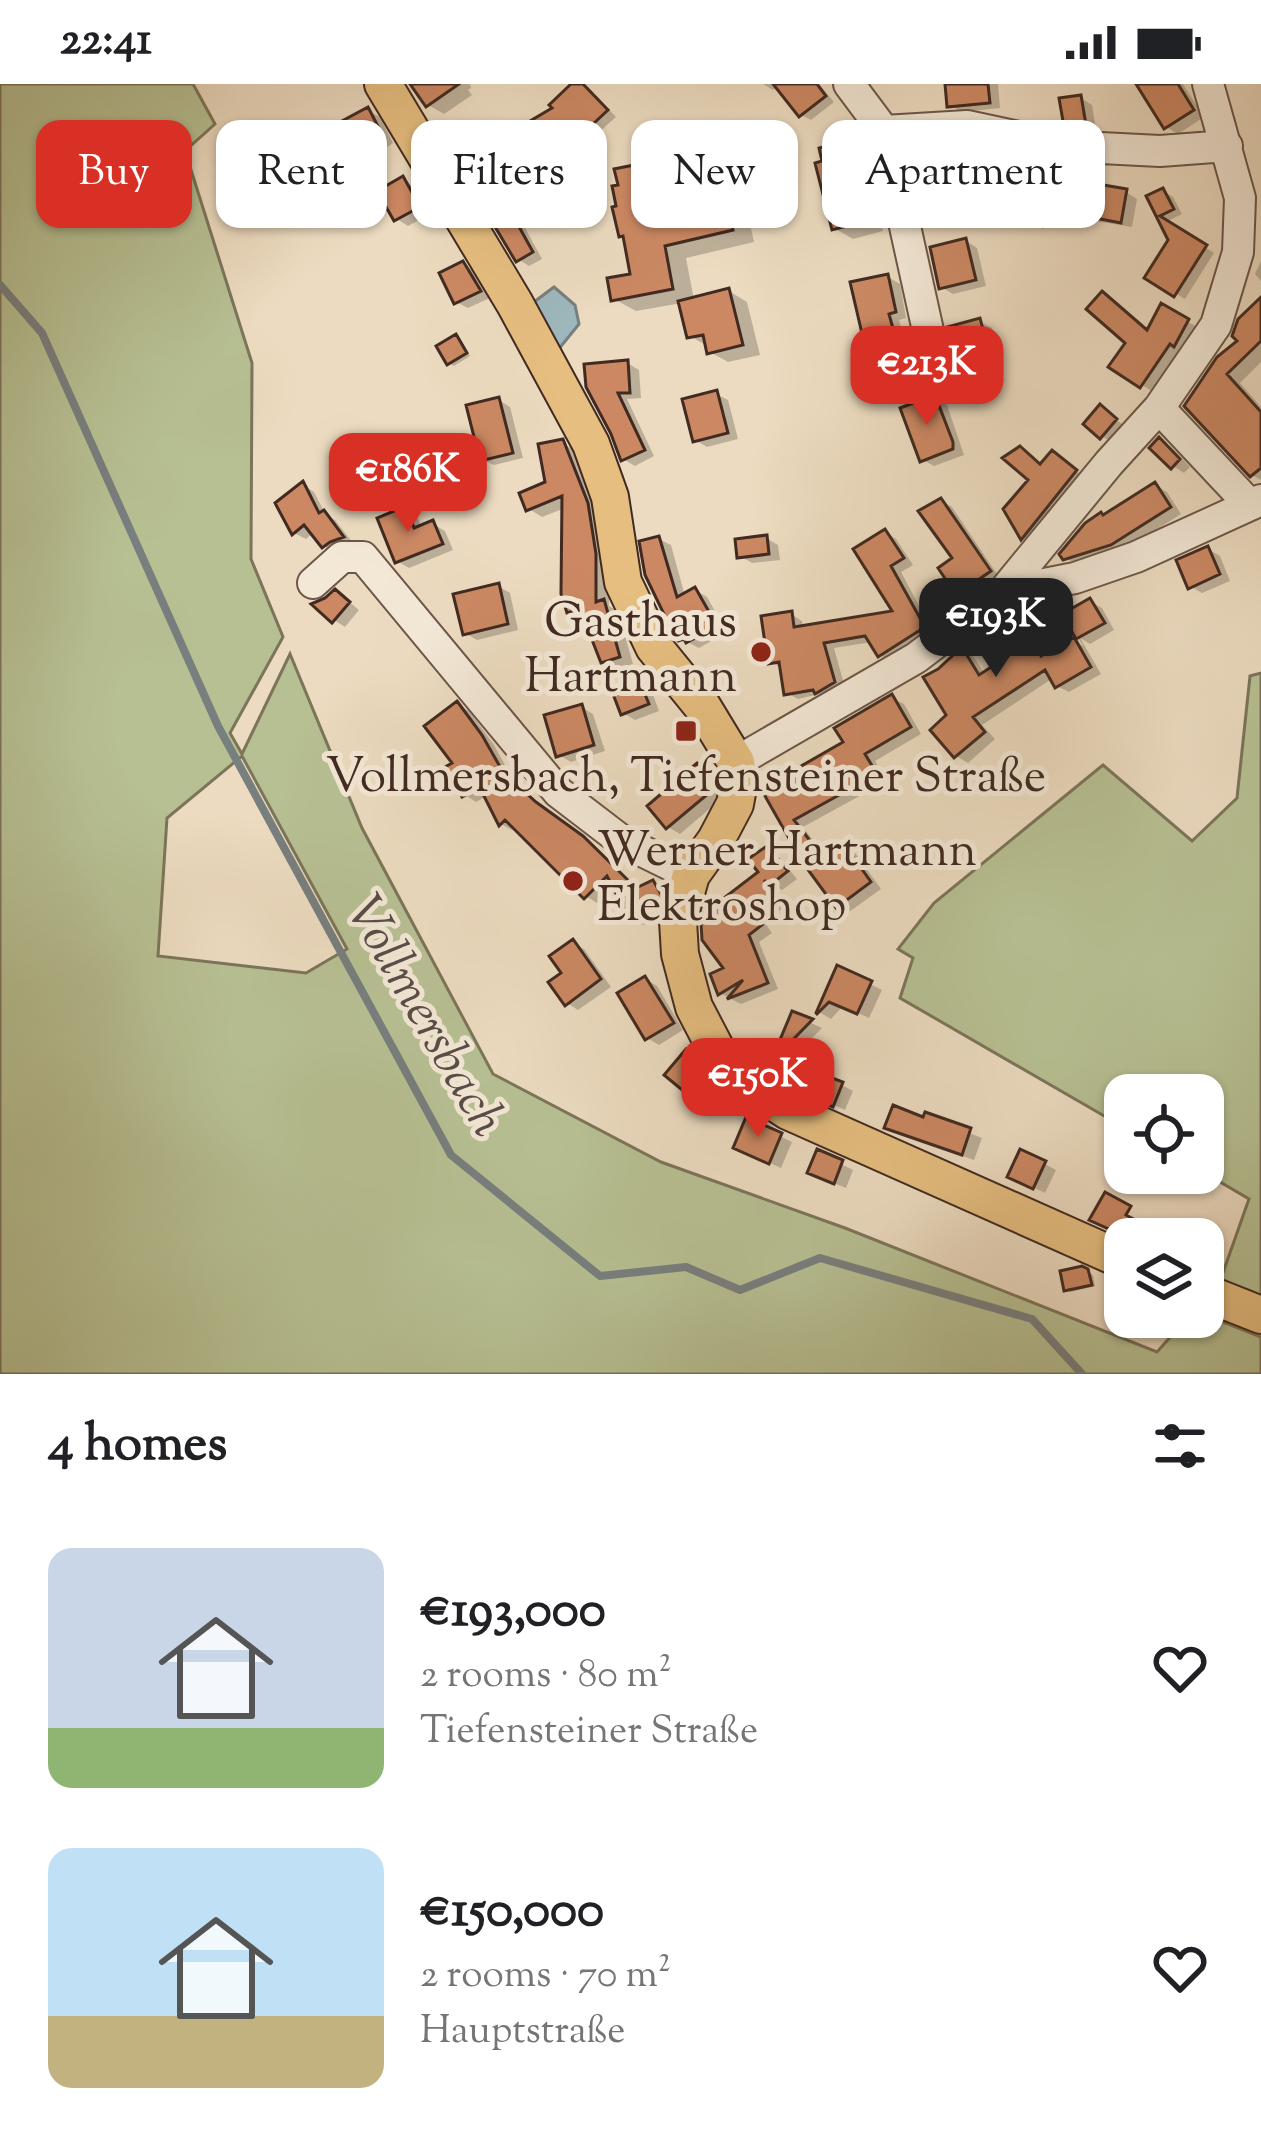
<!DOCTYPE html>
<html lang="en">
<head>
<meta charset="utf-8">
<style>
  body { margin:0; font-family:"Sorts Mill Goudy",serif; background:#f6f6f6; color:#202124; height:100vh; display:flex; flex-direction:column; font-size:45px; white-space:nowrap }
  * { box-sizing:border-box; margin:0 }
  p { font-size:39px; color:#757577 }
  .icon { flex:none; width:66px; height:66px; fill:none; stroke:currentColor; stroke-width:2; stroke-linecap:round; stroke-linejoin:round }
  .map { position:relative; height:1290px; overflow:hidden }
  .panel { display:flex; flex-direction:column; background:#fff; flex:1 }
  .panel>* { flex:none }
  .guide { position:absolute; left:36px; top:36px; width:1191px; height:108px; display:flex; gap:24px }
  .buttons { position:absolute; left:1104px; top:990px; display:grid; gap:24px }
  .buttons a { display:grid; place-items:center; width:120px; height:120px; border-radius:24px; background:#fff; box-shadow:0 3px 9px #0004; font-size:60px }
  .price { position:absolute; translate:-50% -102px; padding:0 27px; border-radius:24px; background:#d93025; color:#fff; font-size:39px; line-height:78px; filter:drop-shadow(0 3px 6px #0008) }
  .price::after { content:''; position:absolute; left:50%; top:72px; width:36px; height:27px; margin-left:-18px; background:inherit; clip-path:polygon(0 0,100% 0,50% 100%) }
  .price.active { background:#222; color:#fff }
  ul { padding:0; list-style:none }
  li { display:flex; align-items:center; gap:36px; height:300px; padding:0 48px }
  li span { display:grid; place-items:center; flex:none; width:336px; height:240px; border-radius:24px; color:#555 }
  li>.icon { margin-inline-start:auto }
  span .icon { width:144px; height:144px; fill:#fffc; stroke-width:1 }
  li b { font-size:51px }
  h2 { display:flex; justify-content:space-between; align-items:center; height:144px; padding:0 48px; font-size:51px }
  .tag { padding:0 42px; border-radius:24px; background:#fff; box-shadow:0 3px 9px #0004; font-size:42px; line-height:108px }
  .tag.active { background:#d93025; color:#fff }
  .status { display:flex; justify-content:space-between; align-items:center; height:84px; padding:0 60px; background:#fff; direction:ltr }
  .status svg { height:33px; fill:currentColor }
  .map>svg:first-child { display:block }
  .green { fill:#b7c093; stroke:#7c755a; stroke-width:3; fill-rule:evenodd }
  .water { fill:#9db8bd; stroke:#787f7f; stroke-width:3 }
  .shadow { fill:#0003 }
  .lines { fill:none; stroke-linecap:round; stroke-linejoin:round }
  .stream { stroke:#787f7f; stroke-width:8 }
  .building { fill:#cb8863; stroke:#412a21; stroke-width:3 }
  .minor-casing { stroke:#6c5649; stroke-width:34 }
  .major-casing { stroke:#412a21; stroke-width:40 }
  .minor { stroke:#f3e8d6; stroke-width:30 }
  .major { stroke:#e6be80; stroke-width:36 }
  .poi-dot { fill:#8f2418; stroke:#f3e8d6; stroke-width:4.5 }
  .labels { text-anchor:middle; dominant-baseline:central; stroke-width:10; stroke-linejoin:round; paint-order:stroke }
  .poi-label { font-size:48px; fill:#412a21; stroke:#f3e8d6; text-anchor:end }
  .water-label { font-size:51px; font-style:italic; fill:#584e48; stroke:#f3e8d6 }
</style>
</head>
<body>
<div class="status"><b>22:41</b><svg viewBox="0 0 49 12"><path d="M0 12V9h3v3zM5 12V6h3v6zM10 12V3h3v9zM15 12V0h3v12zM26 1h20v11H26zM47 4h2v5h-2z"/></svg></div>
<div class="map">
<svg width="1261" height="1290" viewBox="0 0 1261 1290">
  <rect width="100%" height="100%" fill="#ecdbc0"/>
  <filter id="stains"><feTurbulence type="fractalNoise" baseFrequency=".00167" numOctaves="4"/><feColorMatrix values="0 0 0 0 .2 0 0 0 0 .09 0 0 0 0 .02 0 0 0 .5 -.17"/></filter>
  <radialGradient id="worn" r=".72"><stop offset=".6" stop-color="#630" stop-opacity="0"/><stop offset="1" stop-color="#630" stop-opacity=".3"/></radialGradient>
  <path class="green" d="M 0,0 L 193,0 L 215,40 L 185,67 L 252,279 L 251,475 L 283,553 L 230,649 L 242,670 L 290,570 L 362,744 L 493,990 L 661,1078 L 845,1144 L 1157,1268 L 1188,1233 L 1203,1233 L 1203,1230 L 1261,1253 L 1261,1290 L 0,1290 ZM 242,672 L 347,865 L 306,889 L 158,872 L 167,734 Z
    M 1261,589 L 1261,1212 L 1220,1197 L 1249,1115 L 1203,1088 L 1203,1011 L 1125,1011 L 1125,1044 L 900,914 L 913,874 L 898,865 L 934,819 L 1103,681 L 1192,757 L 1237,714 L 1250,592 Z"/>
  <path class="water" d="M 554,203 L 575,221 L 579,240 L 558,266 L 534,218 Z"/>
  <path class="shadow" d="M 414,0 L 470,0 L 471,4 L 468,6 L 472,11 L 444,30 L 428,21 Z
    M 575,0 L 588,3 L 616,33 L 590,56 L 579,50 L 551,67 L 546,67 L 535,61 Z
    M 763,0 L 819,0 L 834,18 L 811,36 L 801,31 L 778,2 L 773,6 Z
    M 948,0 L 998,0 L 1000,24 L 962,28 L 950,21 Z
    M 1146,0 L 1183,0 L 1204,33 L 1178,50 L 1166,43 Z
    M 1081,14 L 1092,21 L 1096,46 L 1078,48 L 1066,41 Z
    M 368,27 L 380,33 L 393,59 L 370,75 L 341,56 Z
    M 483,46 L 494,52 L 501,65 L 491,71 L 508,101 L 511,99 L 522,105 L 530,119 L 516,127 L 542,175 L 529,182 L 518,175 L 498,129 L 480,101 L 469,94 Z
    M 852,59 L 871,69 L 878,99 L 872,101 L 883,147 L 853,155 L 834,144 Z
    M 953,73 L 965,80 L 985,114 L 950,135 L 938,129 Z
    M 653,80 L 675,93 L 702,87 L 716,95 L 721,94 L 743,107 L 754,158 L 686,174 L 694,216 L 729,207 L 747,218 L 760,271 L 728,278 L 710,268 L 709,263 L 690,252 L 682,219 L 636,227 L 614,215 L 634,192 Z
    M 403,96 L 414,103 L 430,130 L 408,142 L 397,135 Z
    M 1045,96 L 1057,102 L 1051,132 L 1047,131 L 1044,145 L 1024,140 L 1013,134 Z
    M 1163,107 L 1173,113 L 1182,130 L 1166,138 L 1214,169 L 1185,215 L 1148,193 L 1171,156 L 1150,114 Z
    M 1126,108 L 1137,115 L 1132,143 L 1095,137 L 1083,130 Z
    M 966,157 L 977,164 L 986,202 L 953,210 L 941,203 Z
    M 1261,177 L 1261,197 L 1255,190 Z
    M 463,181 L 475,187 L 490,214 L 468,224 L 456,218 Z
    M 888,193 L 900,200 L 906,234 L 899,236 L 915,294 L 887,301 L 875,295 Z
    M 1261,217 L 1261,278 L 1240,299 L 1261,323 L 1261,396 L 1252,391 L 1188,322 L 1241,257 Z
    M 1163,224 L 1199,244 L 1153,308 L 1113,282 L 1149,248 Z
    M 980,238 L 992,244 L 998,270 L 968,278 L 956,271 Z
    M 456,253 L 461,256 L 470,272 L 454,282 L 449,279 Z
    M 627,279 L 639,286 L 641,314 L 627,315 L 654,372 L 635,382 L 623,375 L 589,302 Z
    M 716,310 L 728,316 L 738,355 L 707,363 L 695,356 Z
    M 935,314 L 947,321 L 964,371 L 934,382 L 923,376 Z
    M 499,316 L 510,323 L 523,374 L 494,381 L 482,375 Z
    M 1101,324 L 1127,344 L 1113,359 L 1102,352 Z
    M 1160,357 L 1171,363 L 1190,383 L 1184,389 L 1173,382 Z
    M 562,359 L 576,367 L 601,428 L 609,479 L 609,522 L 618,527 L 633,580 L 617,584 L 603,576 L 587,534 L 583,535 L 569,527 L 565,424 L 542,433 L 529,425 L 549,400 Z
    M 1063,376 L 1085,394 L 1033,459 L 1023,454 L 1043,382 Z
    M 303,401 L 314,408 L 326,431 L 335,436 L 353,459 L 336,469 L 324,462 L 314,448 L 306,455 L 294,449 Z
    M 1155,401 L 1167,408 L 1181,430 L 1124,466 L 1078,481 L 1066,474 Z
    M 941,417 L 952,423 L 999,493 L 968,514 L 958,509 L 957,475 Z
    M 405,425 L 417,432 L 422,444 L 433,440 L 445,447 L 453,466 L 409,484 L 397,477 Z
    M 885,448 L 896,455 L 913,481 L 901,488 L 934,550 L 891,578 L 880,571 L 872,558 L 834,564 L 845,604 L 798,615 L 787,609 L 783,585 L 771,578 L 791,530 L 802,537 L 803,544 L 897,529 Z
    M 766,454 L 778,461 L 780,476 L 752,479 L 740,472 Z
    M 659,455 L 671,461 L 685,512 L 695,506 L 707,513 L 727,548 L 699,564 L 680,554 Z
    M 1208,465 L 1220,472 L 1230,497 L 1202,509 L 1190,502 Z
    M 498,502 L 510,509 L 518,546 L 477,556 L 465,549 Z
    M 347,516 L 359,526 L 345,543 L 334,536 Z
    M 1090,517 L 1102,524 L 1114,546 L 1090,560 L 1080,554 L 1101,590 L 1069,608 L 1057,602 L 1053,594 L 982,641 L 995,655 L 968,679 L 956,672 L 950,632 L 963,567 L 974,573 L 985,591 L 1012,573 L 1027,532 L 1039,539 L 1049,571 L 1074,556 L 1083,562 L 1066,531 Z
    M 641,604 L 653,611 L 659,627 L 635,636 L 623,629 Z
    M 892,614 L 904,620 L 921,650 L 875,677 L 887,697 L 803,743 L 828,776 L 844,764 L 856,770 L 881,805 L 849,828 L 838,822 L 765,707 L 847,660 Z
    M 457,621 L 469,627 L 494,661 L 514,698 L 548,728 L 595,762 L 639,806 L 653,799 L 664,806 L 672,821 L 670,828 L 644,841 L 632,835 L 615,801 L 597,819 L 586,812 L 516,743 L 512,746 L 501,740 L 487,712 L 476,718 L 465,711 L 457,680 Z
    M 581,623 L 593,630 L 605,667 L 571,678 L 559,671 Z
    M 698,683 L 709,689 L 726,711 L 680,750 L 668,743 Z
    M 767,765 L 778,772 L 797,795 L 782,806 L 771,800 L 787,821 L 764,838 L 772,849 L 759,858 L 778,905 L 741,920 L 720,909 L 762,789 Z
    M 573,859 L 584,865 L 611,903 L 578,926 L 567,919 L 565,890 Z
    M 839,885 L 882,906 L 869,934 L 843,922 L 831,935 L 819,928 Z
    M 645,895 L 657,902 L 683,946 L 659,961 L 647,954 Z
    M 794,931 L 822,944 L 787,980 L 775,974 Z
    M 686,969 L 697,976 L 730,1013 L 717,1028 L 705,1022 Z
    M 842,1001 L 853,1007 L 845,1026 L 810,1010 Z
    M 927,1032 L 982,1054 L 974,1076 L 899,1049 L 925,1036 Z
    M 748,1037 L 792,1058 L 781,1084 L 748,1069 Z
    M 819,1069 L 853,1086 L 846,1104 L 822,1094 Z
    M 1045,1080 L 1056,1086 L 1045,1109 L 1022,1098 Z
    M 1082,1186 L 1093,1191 L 1095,1202 L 1071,1208 L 1066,1205 Z"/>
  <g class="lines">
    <path class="stream" d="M 0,201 L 42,249 L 218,642 L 451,1071 L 600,1192 L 686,1183 L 740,1206 L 820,1174 L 1032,1235 L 1082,1290"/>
  </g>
  <path class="building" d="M 410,0 L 459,0 L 426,23 Z
    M 571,0 L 583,0 L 608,26 L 579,53 L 571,44 L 540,63 L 533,63 L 520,43 L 552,24 L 549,21 Z
    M 773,0 L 817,0 L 826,12 L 799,33 Z
    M 945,0 L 988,0 L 990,19 L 947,23 Z
    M 1136,0 L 1178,0 L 1194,26 L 1164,45 Z
    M 1081,11 L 1086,41 L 1064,43 L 1059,14 Z
    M 368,23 L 383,52 L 356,70 L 348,54 L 339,59 L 331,43 Z
    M 483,42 L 492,59 L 482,64 L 502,100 L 511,96 L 521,113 L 507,121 L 533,168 L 516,178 L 488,131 L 493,128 L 474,93 L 467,97 L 447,63 Z
    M 853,55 L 861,89 L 855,91 L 866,137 L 832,146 L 815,79 L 822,77 L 819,64 Z
    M 953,70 L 975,107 L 936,131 L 914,93 Z
    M 654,77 L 657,93 L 702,84 L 704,94 L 722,91 L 733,146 L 665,162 L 673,205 L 611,217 L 607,194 L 630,190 L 623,152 L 619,153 L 612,123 L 616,122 L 612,102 L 618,101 L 614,85 Z
    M 1012,86 L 1046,93 L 1039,128 L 1036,127 L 1033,140 L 1009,135 L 1012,122 L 1005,121 Z
    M 403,92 L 420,123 L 394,137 L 377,107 Z
    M 1086,98 L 1127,105 L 1121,139 L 1080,131 Z
    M 1163,104 L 1174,125 L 1160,132 L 1207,161 L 1174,213 L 1144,194 L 1168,156 L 1146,112 Z
    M 966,154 L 976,196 L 939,205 L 930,163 Z
    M 463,177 L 481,207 L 454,220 L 439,189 Z
    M 888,190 L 896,228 L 889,230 L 905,288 L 873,297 L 850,198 Z
    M 729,204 L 743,261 L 707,270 L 703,251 L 687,254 L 678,217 Z
    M 1102,207 L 1147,246 L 1161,219 L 1189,235 L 1174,263 L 1170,260 L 1140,304 L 1108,283 L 1125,259 L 1086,225 Z
    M 1261,213 L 1261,257 L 1227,290 L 1261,328 L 1261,384 L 1250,393 L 1184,322 L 1217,273 L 1237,257 L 1232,252 L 1238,235 Z
    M 980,234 L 988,265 L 954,273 L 947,243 Z
    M 456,250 L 467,269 L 447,281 L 436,262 Z
    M 628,276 L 630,309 L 618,309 L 645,366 L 621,377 L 611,350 L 586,303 L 584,280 Z
    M 717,306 L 728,349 L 693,358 L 682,315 Z
    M 935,311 L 953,358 L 953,365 L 920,378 L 900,324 Z
    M 499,313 L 513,369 L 480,377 L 466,321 Z
    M 1100,320 L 1117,335 L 1100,355 L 1083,340 Z
    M 1159,353 L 1180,375 L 1171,385 L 1149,364 Z
    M 563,355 L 588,419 L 596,470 L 596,518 L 604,515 L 620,573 L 601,579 L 580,525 L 567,529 L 561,510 L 562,412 L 526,427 L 519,409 L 545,398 L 538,360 Z
    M 1020,362 L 1040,380 L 1052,366 L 1077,386 L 1021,456 L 1003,425 L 1028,396 L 1002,374 Z
    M 303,397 L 319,429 L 324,426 L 344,453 L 330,458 L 322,464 L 304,441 L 292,451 L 275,419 Z
    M 1155,398 L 1171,423 L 1111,461 L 1063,476 L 1059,470 L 1085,439 L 1101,428 L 1103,431 Z
    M 941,414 L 991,487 L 956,511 L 938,484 L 952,474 L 918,427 Z
    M 406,422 L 414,444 L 433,436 L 443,460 L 395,479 L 377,434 Z
    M 885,445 L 904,474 L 891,482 L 925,543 L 878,573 L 865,552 L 824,559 L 835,598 L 815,610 L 813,606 L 784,611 L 779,578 L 768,580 L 761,532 L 792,527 L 794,543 L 892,527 L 853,465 Z
    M 767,451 L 769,470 L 737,474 L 735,455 Z
    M 659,452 L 677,513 L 695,503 L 717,542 L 686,559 L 684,555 L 678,557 L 675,553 L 645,491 L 639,457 Z
    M 1208,462 L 1220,490 L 1188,505 L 1176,476 Z
    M 499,499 L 508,540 L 463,551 L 453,510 Z
    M 335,505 L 350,518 L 332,539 L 311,520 L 325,514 Z
    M 1090,514 L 1105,539 L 1076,555 L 1062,530 Z
    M 1028,529 L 1041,572 L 1074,553 L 1091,583 L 1055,604 L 1045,586 L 973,633 L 985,648 L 954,674 L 930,646 L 946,631 L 923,593 L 938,585 L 962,563 L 979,591 L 1008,572 L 998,538 Z
    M 641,601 L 649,620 L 621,631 L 613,610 Z
    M 892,610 L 911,643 L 865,670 L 877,690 L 794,736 L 824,775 L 844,760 L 871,798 L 836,824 L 803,779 L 761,705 L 843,658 L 834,644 Z
    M 457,617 L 482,651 L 503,688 L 536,718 L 583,752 L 636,804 L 653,796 L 662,812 L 659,822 L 630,837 L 607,792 L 584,815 L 505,736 L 499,742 L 480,704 L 462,713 L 445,683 L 452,679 L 424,642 Z
    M 582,620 L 594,661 L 556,673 L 544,631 Z
    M 697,679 L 716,701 L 715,704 L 666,745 L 647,722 Z
    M 767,762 L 788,787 L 769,802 L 764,796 L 777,813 L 754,831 L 762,841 L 749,851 L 768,899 L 727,915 L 743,896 L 718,911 L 710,890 L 723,884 L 702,856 L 701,839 L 703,830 L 758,788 L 748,775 Z
    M 573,855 L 601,895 L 565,922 L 548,898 L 561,889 L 549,872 Z
    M 837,881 L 872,897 L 857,930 L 829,918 L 817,930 L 816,929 Z
    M 645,892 L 674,939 L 645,956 L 617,909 Z
    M 792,927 L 813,935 L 773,976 L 772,975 Z
    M 686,965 L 720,1005 L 704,1024 L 664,991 Z
    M 803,983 L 843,998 L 833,1023 L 795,1005 Z
    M 893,1021 L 923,1033 L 925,1028 L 971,1044 L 962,1071 L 884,1044 Z
    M 746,1033 L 782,1049 L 769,1080 L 733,1064 Z
    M 817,1065 L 843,1076 L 834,1100 L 807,1089 Z
    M 1020,1065 L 1046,1077 L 1033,1105 L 1007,1093 Z
    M 1105,1108 L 1131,1122 L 1126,1131 L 1171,1155 L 1131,1155 L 1089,1136 Z
    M 1082,1182 L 1088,1185 L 1092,1201 L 1064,1207 L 1060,1187 Z"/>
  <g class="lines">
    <g class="minor-casing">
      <path id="minor" d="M 849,0 L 884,47 L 936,283
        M 884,47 L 967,42 L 1061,62 L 1160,67 L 1227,62
        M 1159,324 L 1250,421
        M 313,499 L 342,473 L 363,473 L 558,708 L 622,757 L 691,791
        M 1003,508 L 1109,379 L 1159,324 L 1216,241 L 1238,168 L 1240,114 L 1208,0
        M 736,678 L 916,574 L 1003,508 L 1075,494 L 1136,473 L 1261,416"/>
    </g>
    <g class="major-casing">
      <path id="major" d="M 383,0 L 515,220 L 591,360 L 610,413 L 623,498 L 654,563 L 702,622 L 736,678 L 739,698 L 735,720 L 716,756 L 691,791 L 678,837 L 680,870 L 694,923 L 719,971 L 747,1000 L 788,1027 L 1125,1177
        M 1203,1208 L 1261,1231"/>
    </g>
    <use href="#minor" class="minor"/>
    <use href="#major" class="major"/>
  </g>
  <g class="poi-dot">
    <circle cx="761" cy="568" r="12"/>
    <rect x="674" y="635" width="24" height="24" rx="6"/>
    <circle cx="573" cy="797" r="12"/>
  </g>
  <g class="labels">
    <g class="poi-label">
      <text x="737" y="540">Gasthaus<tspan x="737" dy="55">Hartmann</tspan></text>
      <text x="686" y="695" text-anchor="middle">Vollmersbach, Tiefensteiner Straße</text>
      <text x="597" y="769" text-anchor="start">Werner Hartmann<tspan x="597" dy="55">Elektroshop</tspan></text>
    </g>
    <g class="water-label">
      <text transform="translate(423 933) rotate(60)">Vollmersbach</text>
    </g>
  </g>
  <rect width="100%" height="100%" filter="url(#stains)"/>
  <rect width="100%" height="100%" fill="url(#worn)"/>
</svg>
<div class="buttons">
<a><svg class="icon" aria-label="locate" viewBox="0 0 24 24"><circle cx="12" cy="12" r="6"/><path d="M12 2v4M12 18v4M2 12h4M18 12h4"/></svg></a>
<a><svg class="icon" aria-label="layers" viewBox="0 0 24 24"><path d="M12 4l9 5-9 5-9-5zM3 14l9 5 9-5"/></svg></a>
</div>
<b class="price" style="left:927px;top:344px">€213K</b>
<b class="price" style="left:408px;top:451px">€186K</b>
<b class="price active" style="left:996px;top:596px">€193K</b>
<b class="price" style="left:758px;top:1056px">€150K</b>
<div class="guide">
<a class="tag active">Buy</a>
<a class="tag">Rent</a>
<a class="tag">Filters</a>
<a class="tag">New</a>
<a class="tag">Apartment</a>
</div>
</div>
<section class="panel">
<h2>4 homes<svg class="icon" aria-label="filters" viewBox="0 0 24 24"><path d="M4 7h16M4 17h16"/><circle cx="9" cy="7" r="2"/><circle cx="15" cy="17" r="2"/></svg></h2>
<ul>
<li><span style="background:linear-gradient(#c9d6e8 75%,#8fb573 0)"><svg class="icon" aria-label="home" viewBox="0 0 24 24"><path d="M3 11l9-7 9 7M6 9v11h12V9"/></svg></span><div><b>€193,000</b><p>2 rooms · 80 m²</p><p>Tiefensteiner Straße</p></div><svg class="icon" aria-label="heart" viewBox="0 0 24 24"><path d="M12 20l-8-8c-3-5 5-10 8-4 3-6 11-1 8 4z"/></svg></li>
<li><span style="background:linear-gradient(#bfe0f5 70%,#c2b280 0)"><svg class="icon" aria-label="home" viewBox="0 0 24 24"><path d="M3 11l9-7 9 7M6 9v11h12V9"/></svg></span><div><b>€150,000</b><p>2 rooms · 70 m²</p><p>Hauptstraße</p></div><svg class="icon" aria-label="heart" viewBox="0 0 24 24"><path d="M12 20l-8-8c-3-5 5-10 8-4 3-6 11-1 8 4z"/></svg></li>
</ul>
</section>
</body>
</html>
